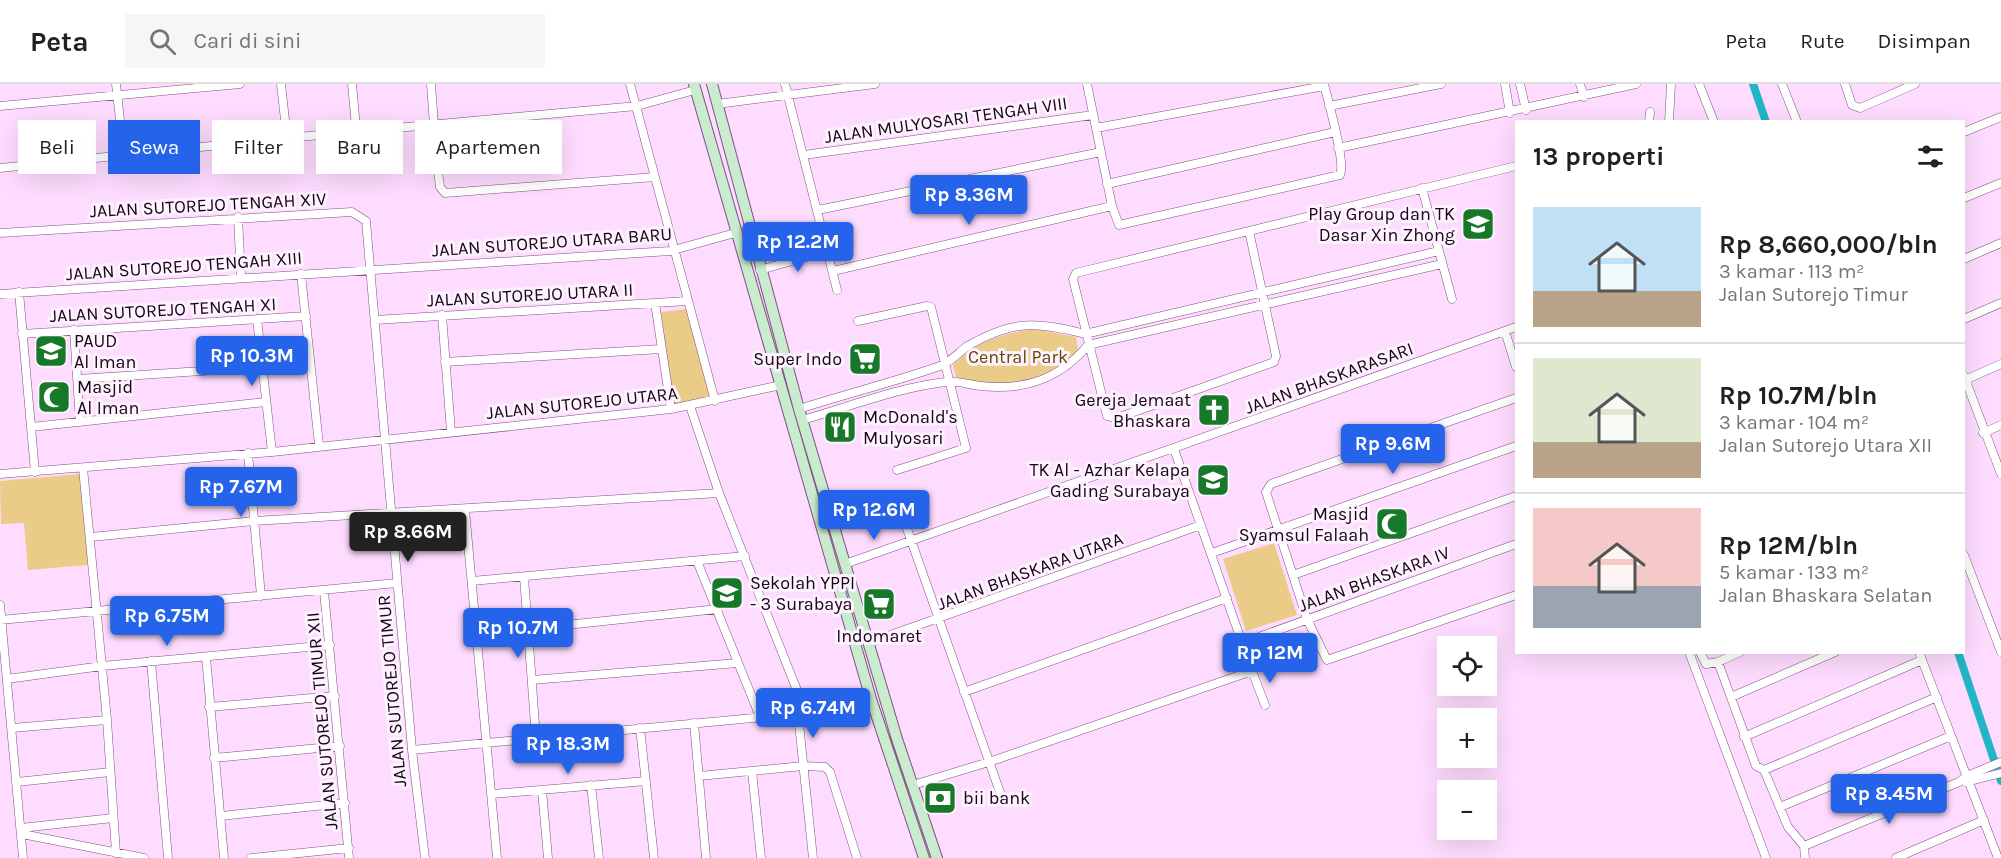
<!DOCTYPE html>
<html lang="id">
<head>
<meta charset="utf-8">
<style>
  body { margin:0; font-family:Karla,sans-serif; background:#f6f6f6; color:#202124; height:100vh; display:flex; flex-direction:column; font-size:22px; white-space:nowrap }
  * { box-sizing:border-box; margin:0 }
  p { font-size:20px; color:#757577 }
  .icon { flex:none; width:33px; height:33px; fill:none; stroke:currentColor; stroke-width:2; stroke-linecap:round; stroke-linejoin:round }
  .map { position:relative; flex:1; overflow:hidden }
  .drawer { position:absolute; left:1515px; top:36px; width:450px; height:534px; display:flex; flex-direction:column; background:#fff; border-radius:0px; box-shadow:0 6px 24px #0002 }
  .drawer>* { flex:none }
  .top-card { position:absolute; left:18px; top:36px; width:570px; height:54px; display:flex; gap:12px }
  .tools { position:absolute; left:1437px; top:552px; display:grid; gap:12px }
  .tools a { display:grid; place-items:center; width:60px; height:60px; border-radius:0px; background:#fff; box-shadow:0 6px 24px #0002; font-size:30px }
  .price { position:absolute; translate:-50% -51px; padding:0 14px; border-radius:6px; background:#2563eb; color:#fff; font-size:20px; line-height:39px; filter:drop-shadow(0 2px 3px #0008) }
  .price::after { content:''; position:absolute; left:50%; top:36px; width:18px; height:14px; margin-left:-9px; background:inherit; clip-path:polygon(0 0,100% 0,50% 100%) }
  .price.on { background:#222; color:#fff }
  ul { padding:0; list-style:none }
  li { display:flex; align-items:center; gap:18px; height:150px; padding:0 18px }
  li+li { border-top:2px solid #e0e0e0 }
  li span { display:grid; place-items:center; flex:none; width:168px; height:120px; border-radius:0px; color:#555 }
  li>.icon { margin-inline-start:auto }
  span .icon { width:72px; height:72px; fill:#fffc; stroke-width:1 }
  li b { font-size:26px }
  h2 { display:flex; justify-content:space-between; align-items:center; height:72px; padding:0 18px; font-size:26px }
  .pill { padding:0 21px; border-radius:0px; background:#fff; box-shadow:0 6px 24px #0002; font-size:21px; line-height:54px }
  .pill.on { background:#2563eb; color:#fff }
  header { display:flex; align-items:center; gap:36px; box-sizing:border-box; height:84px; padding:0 30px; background:#fff; border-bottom:2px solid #e0e0e0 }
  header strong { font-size:28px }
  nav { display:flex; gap:33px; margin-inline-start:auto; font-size:21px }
  .search { width:420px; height:54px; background:#f6f6f6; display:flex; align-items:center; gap:15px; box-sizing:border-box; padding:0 21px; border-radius:0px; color:#757577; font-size:22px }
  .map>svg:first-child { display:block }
  .green { fill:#eacb88 }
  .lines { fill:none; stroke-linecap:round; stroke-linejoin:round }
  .canal { stroke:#21b6c5; stroke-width:8 }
  .street-casing { stroke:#825083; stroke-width:9 }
  .secondary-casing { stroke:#825083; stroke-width:12 }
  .street { stroke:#fff; stroke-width:8 }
  .secondary { stroke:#c9ecce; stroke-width:10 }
  .labels { text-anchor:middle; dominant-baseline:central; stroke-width:6; stroke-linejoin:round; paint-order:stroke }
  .street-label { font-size:18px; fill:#150416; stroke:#fdf2fd }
  .poi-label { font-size:18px; fill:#150416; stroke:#fdf2fd; text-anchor:end }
  .park-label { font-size:18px; fill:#644a00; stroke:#fdf2fd }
</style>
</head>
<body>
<header>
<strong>Peta</strong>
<div class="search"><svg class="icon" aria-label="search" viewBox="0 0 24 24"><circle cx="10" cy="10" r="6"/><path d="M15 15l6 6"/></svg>Cari di sini</div>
<nav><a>Peta</a><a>Rute</a><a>Disimpan</a></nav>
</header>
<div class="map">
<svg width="2001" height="774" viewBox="0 0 2001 774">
  <rect width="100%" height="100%" fill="#fedcff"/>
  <path class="green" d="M 686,225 L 710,314 L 673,323 L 661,228 Z
    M 1034,245 L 1076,253 L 1078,267 C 1045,300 999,306 956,293 L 953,281 C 974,258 1004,249 1034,245 Z
    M 80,390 L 88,481 L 28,486 L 24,439 L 1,440 L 0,397 Z
    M 1274,459 L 1297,531 L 1246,547 L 1223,475 Z"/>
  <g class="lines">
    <path class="canal" d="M 1753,0 L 1766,38
      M 1958,568 L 2001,697"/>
    <g class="street-casing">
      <path id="street" d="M 116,0 L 124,72
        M 281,0 L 287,54
        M 352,0 L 359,76
        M 431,0 L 436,68
        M 630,0 L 715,317
        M 785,0 L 837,206
        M 1087,0 L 1112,122 L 1119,141 L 1340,91 C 1346,78 1328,17 1324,0
        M 1505,0 L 1510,29
        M 1520,0 L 1526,26
        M 1580,0 L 1584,13
        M 1699,0 L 1714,38
        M 1782,0 L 1797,38
        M 1845,0 L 1852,21 L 1860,24 L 1915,0
        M 717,20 L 875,0
        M 0,22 L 240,0
        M 1329,22 L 1441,0
        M 1649,38 L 1650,28
        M 1669,38 L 1671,0
        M 1096,44 L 1324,2
        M 1964,48 L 2001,33
        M 1338,64 L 1636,0
        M 804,71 L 1093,31
        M 437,80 L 440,103 L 445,109 L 655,93
        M 0,84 L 287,54 L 637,22 L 695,6
        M 1107,100 L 1335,48
        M 1422,104 L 1452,215
        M 1964,114 L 2001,99
        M 818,126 L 1101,68
        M 238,133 L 241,193
        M 1249,147 L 1276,272 L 1274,278 L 1117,334 L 1107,332 L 1073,195 L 1076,189 L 1516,82
        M 0,149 L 352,128 L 366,137 L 412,666 L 425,774
        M 1964,175 L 2001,159
        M 760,186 L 828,167
        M 833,187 L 1112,122
        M 301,190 L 319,361
        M 19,208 L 35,388
        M 0,210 L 670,167 L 735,149
        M 655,219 L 671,325
        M 442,231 L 451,348
        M 257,235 L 272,368
        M 1964,235 L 2001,219
        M 375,236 L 687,217
        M 858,237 L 927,222 L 931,223 L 966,364 L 897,386
        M 74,246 L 80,338
        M 1505,247 L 1516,283
        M 22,250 L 306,232
        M 445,278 L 661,265
        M 1964,292 L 2001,390
        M 78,295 L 263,283
        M 1965,296 L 2001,280
        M 1516,314 L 1271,400 L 1266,408 L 1307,535 L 1327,576 L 1516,511
        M 690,322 L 719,409 L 806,629
        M 799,325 C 846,310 894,298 940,282 C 950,279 958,269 966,263 C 1012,236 1035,237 1085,250 L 1439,167
        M 802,336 C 849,323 896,304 945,298 C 956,296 970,301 981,302 C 1025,307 1060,295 1088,261 L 1442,180
        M 31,343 L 266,318
        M 1983,349 L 2001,341
        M 248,369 L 261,512
        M 83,384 L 107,636 L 116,769
        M 0,390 L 272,368 L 671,325 L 781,301
        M 900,425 L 1002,714
        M 465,426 L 497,774
        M 91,453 L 254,437 L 719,409
        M 1212,469 L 1516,362
        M 1964,471 L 2001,568
        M 697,477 L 760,633
        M 845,480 L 1516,243
        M 1293,491 L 1516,412
        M 524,493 L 536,654
        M 472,497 L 745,472
        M 324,507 L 349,774
        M 0,521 L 23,774
        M 0,536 L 397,499
        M 528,545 L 718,525
        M 868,559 L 1201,441
        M 1242,559 L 1516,460
        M 1689,568 L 1766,774
        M 1700,568 L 1706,580 L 1718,578 L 1756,682 L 1764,686
        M 1919,568 L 1998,774
        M 206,573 L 224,774
        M 151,577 L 168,774
        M 1718,578 L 1740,568
        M 1252,587 L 1265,621
        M 7,595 L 102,582 L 330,561
        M 532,596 L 738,579
        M 964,608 L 1227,514
        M 1731,613 L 1835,568
        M 209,623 L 335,612
        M 798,630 L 813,774
        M 694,639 L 706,774
        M 12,644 L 107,636
        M 640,644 L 654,774
        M 1744,653 L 1922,576
        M 412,666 L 806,629 L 829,627 L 871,615
        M 214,674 L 340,662
        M 1764,686 L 1937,613
        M 1764,686 L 1788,743 L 1804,762
        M 752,687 L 761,774
        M 699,692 L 803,682 L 825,683 L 830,688 L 857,774
        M 17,698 L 110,688
        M 1966,698 L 2001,689
        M 591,701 L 599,774
        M 913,701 L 989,678 L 1252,587 L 1174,365
        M 542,706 L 548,774
        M 492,710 L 646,697
        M 1780,723 L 1951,652
        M 221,732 L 345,719
        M 21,744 L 113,734
        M 22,750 L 144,774
        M 251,774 L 349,764
        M 1805,774 L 1804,762 L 1959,698 L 1967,692 L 2001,678
        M 1896,774 L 1984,736"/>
    </g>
    <g class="secondary-casing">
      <path id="secondary" d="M 694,0 L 871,615 L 924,774
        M 712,0 L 799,325 L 897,655 L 937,774"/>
    </g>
    <use href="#street" class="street"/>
    <use href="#secondary" class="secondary"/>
  </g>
  <defs>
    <g id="school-square" transform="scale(1.725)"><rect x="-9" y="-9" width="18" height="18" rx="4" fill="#177829" stroke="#fdf2fd"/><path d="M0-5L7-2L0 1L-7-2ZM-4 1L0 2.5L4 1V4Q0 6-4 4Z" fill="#fff"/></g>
    <g id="supermarket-square" transform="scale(1.725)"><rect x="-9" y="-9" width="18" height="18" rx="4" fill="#177829" stroke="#fdf2fd"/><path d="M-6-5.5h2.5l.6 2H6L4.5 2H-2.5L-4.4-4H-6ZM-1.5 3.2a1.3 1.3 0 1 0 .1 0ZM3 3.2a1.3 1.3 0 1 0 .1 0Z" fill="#fff"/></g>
    <g id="mosque-square" transform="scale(1.725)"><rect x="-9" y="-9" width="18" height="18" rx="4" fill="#177829" stroke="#fdf2fd"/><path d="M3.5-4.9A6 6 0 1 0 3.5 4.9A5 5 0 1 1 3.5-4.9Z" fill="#fff"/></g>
    <g id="church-square" transform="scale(1.725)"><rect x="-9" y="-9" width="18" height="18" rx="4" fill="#177829" stroke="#fdf2fd"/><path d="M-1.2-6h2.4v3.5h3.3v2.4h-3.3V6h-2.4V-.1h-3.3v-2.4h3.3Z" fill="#fff"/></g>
    <g id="restaurant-square" transform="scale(1.725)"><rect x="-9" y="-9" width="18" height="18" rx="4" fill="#177829" stroke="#fdf2fd"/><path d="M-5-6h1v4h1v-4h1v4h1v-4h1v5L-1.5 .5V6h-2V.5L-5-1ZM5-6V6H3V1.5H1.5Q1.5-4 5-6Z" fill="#fff"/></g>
    <g id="bank-square" transform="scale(1.725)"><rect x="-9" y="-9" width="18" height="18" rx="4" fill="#177829" stroke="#fdf2fd"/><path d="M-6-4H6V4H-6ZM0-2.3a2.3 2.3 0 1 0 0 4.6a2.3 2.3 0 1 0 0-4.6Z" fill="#fff"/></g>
  </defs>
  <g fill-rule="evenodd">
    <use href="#school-square" x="1478" y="140"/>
    <use href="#school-square" x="51" y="267"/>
    <use href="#supermarket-square" x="865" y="275"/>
    <use href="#mosque-square" x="54" y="313"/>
    <use href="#church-square" x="1214" y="326"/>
    <use href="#restaurant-square" x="840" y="343"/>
    <use href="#school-square" x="1213" y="396"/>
    <use href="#mosque-square" x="1392" y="440"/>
    <use href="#school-square" x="727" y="509"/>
    <use href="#supermarket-square" x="879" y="520"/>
    <use href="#bank-square" x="940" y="714"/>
  </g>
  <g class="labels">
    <g class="street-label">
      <text transform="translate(946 36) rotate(-8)">JALAN MULYOSARI TENGAH VIII</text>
      <text transform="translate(208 121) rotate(-3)">JALAN SUTOREJO TENGAH XIV</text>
      <text transform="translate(552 158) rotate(-4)">JALAN SUTOREJO UTARA BARU</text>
      <text transform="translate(184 182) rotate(-4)">JALAN SUTOREJO TENGAH XIII</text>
      <text transform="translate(530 211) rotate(-3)">JALAN SUTOREJO UTARA II</text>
      <text transform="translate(163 226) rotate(-3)">JALAN SUTOREJO TENGAH XI</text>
      <text transform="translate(1329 294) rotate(-20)">JALAN BHASKARASARI</text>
      <text transform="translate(582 319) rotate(-6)">JALAN SUTOREJO UTARA</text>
      <text transform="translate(1030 487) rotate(-20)">JALAN BHASKARA UTARA</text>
      <text transform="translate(1374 495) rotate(-20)">JALAN BHASKARA IV</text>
      <text transform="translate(392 607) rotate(-95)">JALAN SUTOREJO TIMUR</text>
      <text transform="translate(322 637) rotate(-95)">JALAN SUTOREJO TIMUR XII</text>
    </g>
    <g class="poi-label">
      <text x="1455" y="130">Play Group dan TK<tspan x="1455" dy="21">Dasar Xin Zhong</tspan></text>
      <text x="74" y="257" text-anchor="start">PAUD<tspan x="74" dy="21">Al Iman</tspan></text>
      <text x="842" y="275">Super Indo</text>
      <text x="77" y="303" text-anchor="start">Masjid<tspan x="77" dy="21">Al Iman</tspan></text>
      <text x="1191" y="316">Gereja Jemaat<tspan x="1191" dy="21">Bhaskara</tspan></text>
      <text x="863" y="333" text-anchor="start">McDonald's<tspan x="863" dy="21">Mulyosari</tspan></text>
      <text x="1190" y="386">TK Al - Azhar Kelapa<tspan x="1190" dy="21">Gading Surabaya</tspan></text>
      <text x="1369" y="430">Masjid<tspan x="1369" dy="21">Syamsul Falaah</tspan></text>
      <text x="750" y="499" text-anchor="start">Sekolah YPPI<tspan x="750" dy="21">- 3 Surabaya</tspan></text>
      <text x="879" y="552" text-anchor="middle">Indomaret</text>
      <text x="963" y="714" text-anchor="start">bii bank</text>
    </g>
    <g class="park-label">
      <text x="1018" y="273">Central Park</text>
    </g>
  </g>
</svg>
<div class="tools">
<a><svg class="icon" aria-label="locate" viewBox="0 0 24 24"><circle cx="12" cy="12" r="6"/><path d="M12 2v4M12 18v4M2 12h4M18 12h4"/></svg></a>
<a>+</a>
<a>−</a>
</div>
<b class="price" style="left:969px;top:142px">Rp 8.36M</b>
<b class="price" style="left:798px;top:189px">Rp 12.2M</b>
<b class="price" style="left:252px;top:303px">Rp 10.3M</b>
<b class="price" style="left:1393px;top:391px">Rp 9.6M</b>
<b class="price" style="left:241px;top:434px">Rp 7.67M</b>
<b class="price" style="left:874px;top:457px">Rp 12.6M</b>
<b class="price on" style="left:408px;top:479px">Rp 8.66M</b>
<b class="price" style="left:167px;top:563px">Rp 6.75M</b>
<b class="price" style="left:518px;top:575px">Rp 10.7M</b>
<b class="price" style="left:1270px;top:600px">Rp 12M</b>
<b class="price" style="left:813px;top:655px">Rp 6.74M</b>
<b class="price" style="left:568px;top:691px">Rp 18.3M</b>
<b class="price" style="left:1889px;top:741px">Rp 8.45M</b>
<div class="top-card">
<a class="pill">Beli</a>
<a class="pill on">Sewa</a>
<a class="pill">Filter</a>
<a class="pill">Baru</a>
<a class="pill">Apartemen</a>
</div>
<section class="drawer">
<h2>13 properti<svg class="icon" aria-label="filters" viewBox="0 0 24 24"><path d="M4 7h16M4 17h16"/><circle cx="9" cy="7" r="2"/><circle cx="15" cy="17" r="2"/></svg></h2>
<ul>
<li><span style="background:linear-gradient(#bfe0f5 70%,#b9a48a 0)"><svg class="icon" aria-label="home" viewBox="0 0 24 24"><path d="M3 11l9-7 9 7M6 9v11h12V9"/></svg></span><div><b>Rp 8,660,000/bln</b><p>3 kamar · 113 m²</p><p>Jalan Sutorejo Timur</p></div></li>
<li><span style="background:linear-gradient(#dfe7d0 70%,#b9a48a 0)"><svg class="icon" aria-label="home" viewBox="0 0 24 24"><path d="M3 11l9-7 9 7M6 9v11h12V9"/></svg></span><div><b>Rp 10.7M/bln</b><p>3 kamar · 104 m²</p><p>Jalan Sutorejo Utara XII</p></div></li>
<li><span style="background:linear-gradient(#f6c9c9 65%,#9aa5b1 0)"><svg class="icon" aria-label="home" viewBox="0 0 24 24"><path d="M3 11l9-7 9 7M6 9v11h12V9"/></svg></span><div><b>Rp 12M/bln</b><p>5 kamar · 133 m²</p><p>Jalan Bhaskara Selatan</p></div></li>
</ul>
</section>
</div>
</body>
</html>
